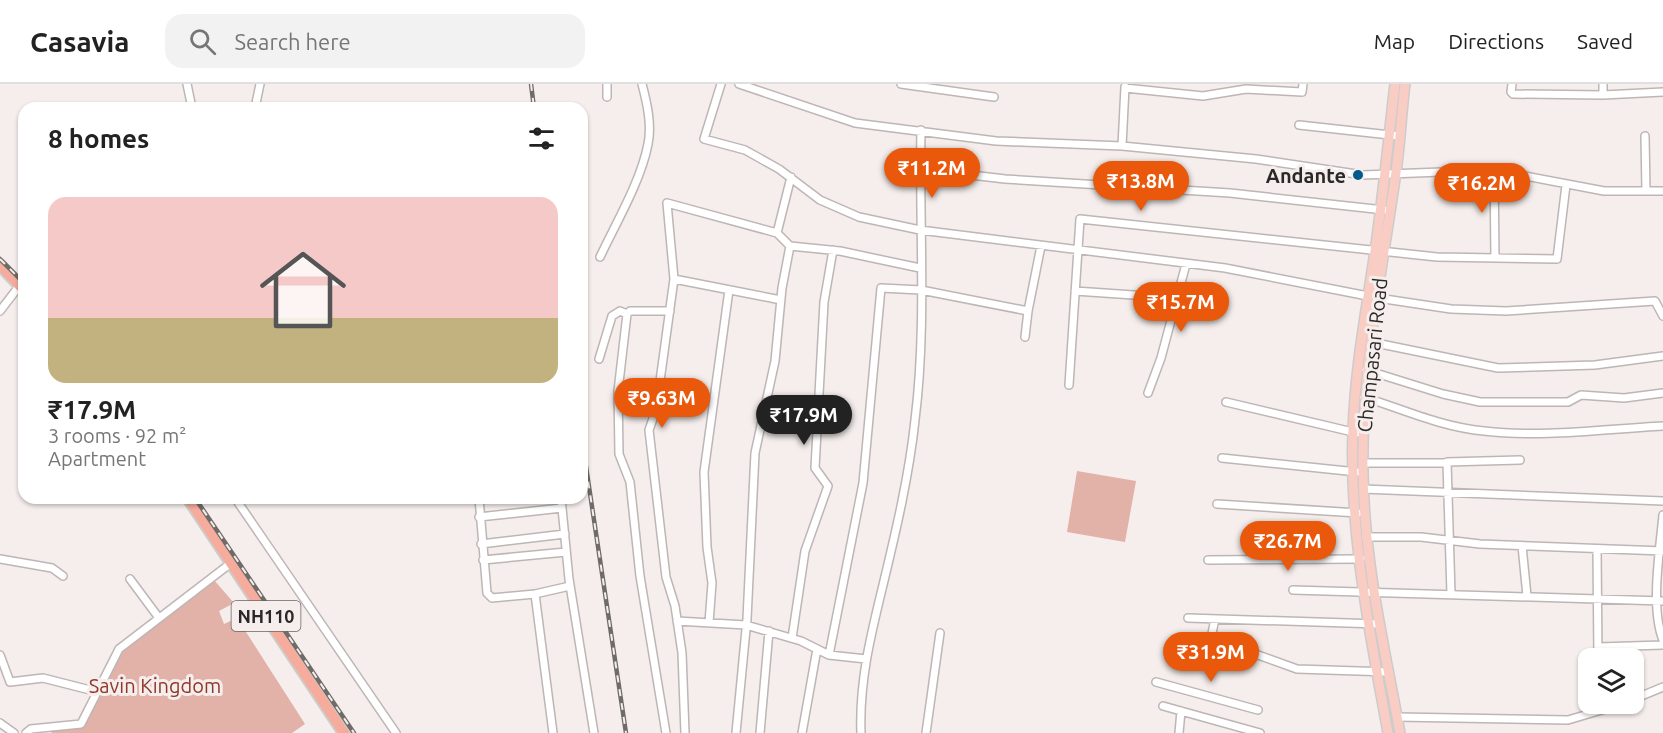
<!DOCTYPE html>
<html lang="en">
<head>
<meta charset="utf-8">
<style>
  body { margin:0; font-family:Ubuntu,sans-serif; background:#f2f2f2; color:#222; height:100vh; display:flex; flex-direction:column; font-size:22px; white-space:nowrap }
  * { box-sizing:border-box; margin:0 }
  p { font-size:20px; color:#767676 }
  .icon { flex:none; width:33px; height:33px; fill:none; stroke:currentColor; stroke-width:2; stroke-linecap:round; stroke-linejoin:round }
  .map { position:relative; flex:1; overflow:hidden }
  .side { position:absolute; left:18px; top:18px; width:570px; height:402px; display:flex; flex-direction:column; background:#fff; border-radius:18px; box-shadow:0 2px 4px #0004 }
  .side>* { flex:none }
  .fabs { position:absolute; left:1578px; top:564px; display:grid; gap:12px }
  .fabs a { display:grid; place-items:center; width:66px; height:66px; border-radius:12px; background:#fff; box-shadow:0 2px 4px #0004; font-size:30px }
  .price { position:absolute; translate:-50% -51px; padding:0 14px; border-radius:21px; background:#ea580c; color:#fff; font-size:20px; line-height:39px; filter:drop-shadow(0 2px 3px #0008) }
  .price::after { content:''; position:absolute; left:50%; top:36px; width:18px; height:14px; margin-left:-9px; background:inherit; clip-path:polygon(0 0,100% 0,50% 100%) }
  .price.current { background:#222; color:#fff }
  ul { padding:0; list-style:none }
  li { display:grid; align-content:center; gap:12px; height:318px; padding:0 30px }
  li+li { border-top:2px solid #e0e0e0 }
  li span { display:grid; place-items:center; height:186px; border-radius:18px; color:#555 }
  li>.icon { margin-inline-start:auto }
  span .icon { width:108px; height:108px; fill:#fffc; stroke-width:1 }
  li b { font-size:26px }
  h2 { display:flex; justify-content:space-between; align-items:center; height:72px; padding:0 30px; font-size:26px }
  header { display:flex; align-items:center; gap:36px; box-sizing:border-box; height:84px; padding:0 30px; background:#fff; border-bottom:2px solid #e0e0e0 }
  header strong { font-size:28px }
  nav { display:flex; gap:33px; margin-inline-start:auto; font-size:21px }
  .search { width:420px; height:54px; background:#f2f2f2; display:flex; align-items:center; gap:15px; box-sizing:border-box; padding:0 21px; border-radius:18px; color:#767676; font-size:22px }
  .map>svg:first-child { display:block }
  .green { fill:#e2b1a7 }
  .lines { fill:none; stroke-linecap:round; stroke-linejoin:round }
  .minor-casing { stroke:#bdb6b4; stroke-width:10 }
  .major-casing { stroke:#cccccb; stroke-width:12 }
  .highway-casing { stroke:#cccccb; stroke-width:14 }
  .minor { stroke:#fff; stroke-width:7 }
  .major { stroke:#f9cdc4; stroke-width:9 }
  .highway { stroke:#f5ac9c; stroke-width:10 }
  .rail-casing { stroke:#6e6b69; stroke-width:4.5 }
  .rail { stroke:#f5eeec; stroke-width:2; stroke-dasharray:7; stroke-linecap:butt }
  .poi-dot { fill:#005b8c; stroke:#f5eeec; stroke-width:2 }
  .labels { text-anchor:middle; dominant-baseline:central; stroke-width:6; stroke-linejoin:round; paint-order:stroke }
  .shield { fill:#f5eeec; stroke:#686463; stroke-width:1.5 }
  .shield-label { font-size:18px; font-weight:bold; fill:#2b2928 }
  .poi-label { font-size:20px; font-weight:bold; fill:#2b2928; stroke:#f5eeec; text-anchor:end }
  .street-label { font-size:20px; fill:#2b2928; stroke:#f5eeec }
  .park-label { font-size:20px; fill:#903828; stroke:#f5eeec }
</style>
</head>
<body>
<header>
<strong>Casavia</strong>
<div class="search"><svg class="icon" aria-label="search" viewBox="0 0 24 24"><circle cx="10" cy="10" r="6"/><path d="M15 15l6 6"/></svg>Search here</div>
<nav><a>Map</a><a>Directions</a><a>Saved</a></nav>
</header>
<div class="map">
<svg width="1663" height="649" viewBox="0 0 1663 649">
  <rect width="100%" height="100%" fill="#f5eeec"/>
  <path class="green" d="M 1077,387 L 1136,397 L 1125,458 L 1067,448 Z
    M 214,496 L 234,519 L 219,527 L 224,540 L 237,534 L 305,640 L 292,649 L 51,649 L 54,645 L 83,643 L 119,567 Z"/>
  <g class="lines">
    <g class="minor-casing">
      <path id="minor" d="M 187,0 L 192,24
        M 607,0 L 607,13
        M 721,0 L 704,55 L 745,66 L 779,85 L 820,116 L 859,133 L 920,146 L 1225,184 L 1378,214 L 1451,225 L 1506,227 L 1655,217 L 1663,232
        M 739,0 L 855,39 L 996,57 L 1122,62 L 1256,75 L 1363,91 L 1494,86 L 1604,107 L 1663,107
        M 901,0 L 994,13
        M 1512,0 L 1511,8 L 1513,10 L 1603,11 L 1663,8
        M 1603,0 L 1603,11
        M 1125,4 L 1203,12 L 1246,5 L 1302,8 L 1303,0
        M 255,24 L 260,0
        M 1299,41 L 1399,52
        M 1645,52 L 1646,107
        M 1122,62 L 1125,3
        M 920,85 L 1005,95 L 1230,109 L 1384,126
        M 1494,86 L 1495,174
        M 777,149 L 791,93
        M 600,173 C 616,139 641,97 648,60 C 652,41 647,19 642,0
        M 674,195 L 781,216
        M 1075,207 L 1177,214
        M 0,227 L 20,201
        M 1025,253 L 1028,227
        M 1371,258 L 1498,284 L 1595,281 L 1663,272
        M 599,275 L 612,232 L 620,227 L 627,230
        M 1366,286 L 1443,310 L 1480,318 L 1568,318 L 1581,311 L 1624,314 L 1663,309
        M 1069,301 L 1080,135 L 1437,173 L 1557,175 L 1566,101
        M 1148,309 L 1161,274 L 1186,180
        M 1364,313 C 1404,326 1442,343 1484,347 C 1542,354 1604,345 1663,342
        M 1226,318 L 1357,349
        M 1222,374 L 1357,388
        M 1363,379 L 1446,379
        M 1363,405 L 1663,417
        M 235,414 L 396,649
        M 479,414 L 487,509 L 492,514 L 535,510 L 553,649
        M 561,414 L 569,495 L 594,649
        M 1217,420 L 1358,429
        M 1663,431 C 1660,465 1650,524 1663,556
        M 479,433 L 562,424
        M 1366,453 L 1421,453 L 1480,460 L 1663,467
        M 481,460 L 565,450
        M 1522,462 L 1527,512
        M 1597,465 L 1598,574
        M 0,475 L 52,484 L 63,492
        M 483,476 L 566,468
        M 1208,476 L 1361,475
        M 130,495 L 159,534
        M 1293,506 L 1663,517
        M 535,510 L 570,502
        M 1451,510 L 1447,378 L 1520,376
        M 1188,534 L 1379,540
        M 1215,535 L 1211,554 L 1297,585 L 1389,588
        M 677,537 L 746,541 L 801,557 L 829,571 L 866,575
        M 709,539 L 712,499 L 707,463 L 704,388 L 729,206
        M 792,554 L 805,467 L 828,402 L 815,384 L 824,218 L 833,166
        M 1598,563 L 1663,561
        M 0,571 L 10,598 L 43,594 L 98,608
        M 829,571 L 863,399 L 881,204 L 921,206 L 1028,227 L 1041,162
        M 1156,598 L 1258,626
        M 1634,615 L 1663,603
        M 1163,622 L 1260,649
        M 1397,633 L 1568,636 L 1622,620
        M 0,639 L 14,649
        M 26,649 L 31,645 L 81,640 L 119,565 L 231,479
        M 666,649 L 640,492 L 630,398 L 619,370 L 618,307 L 627,230 L 630,227 L 670,227
        M 685,649 L 682,569 L 675,522 L 666,493 L 649,346 L 656,326 L 674,195 L 667,119 L 777,149 L 790,162
        M 736,649 L 747,535 L 755,369 L 775,277 L 782,204 L 790,162 L 840,167 L 920,184
        M 760,649 L 769,547
        M 802,649 L 817,565
        M 861,649 C 859,598 871,550 883,501 C 896,447 909,392 915,336 C 927,240 919,143 921,46
        M 926,649 L 940,549
        M 1179,649 L 1181,627"/>
    </g>
    <g class="major-casing">
      <path id="major" d="M 1388,649 C 1370,549 1349,449 1353,347 C 1355,282 1368,218 1377,153 C 1384,102 1389,51 1395,0
        M 1400,649 C 1384,561 1364,478 1363,388 C 1361,290 1381,192 1395,95 C 1400,64 1401,32 1405,0"/>
    </g>
    <g class="highway-casing">
      <path id="highway" d="M 0,181 L 24,206
        M 188,414 L 344,649"/>
    </g>
    <use href="#minor" class="minor"/>
    <use href="#major" class="major"/>
    <use href="#highway" class="highway"/>
    <g class="rail-casing">
      <path id="rail" d="M 531,0 L 534,24
        M 0,175 L 24,199
        M 582,356 L 626,649
        M 195,414 L 354,649"/>
    </g>
    <use href="#rail" class="rail"/>
  </g>
  <circle class="poi-dot" cx="1358" cy="91" r="6"/>
  <g class="labels">
    <rect class="shield" x="231.5" y="517" width="69" height="30" rx="4.5"/>
    <g class="shield-label">
      <text x="266" y="532">NH110</text>
    </g>
    <g class="poi-label">
      <text x="1346" y="91">Andante</text>
    </g>
    <g class="street-label">
      <text transform="translate(1372 271) rotate(-84)">Champasari Road</text>
    </g>
    <g class="park-label">
      <text x="155" y="601">Savin Kingdom</text>
    </g>
  </g>
</svg>
<div class="fabs">
<a><svg class="icon" aria-label="layers" viewBox="0 0 24 24"><path d="M12 4l9 5-9 5-9-5zM3 14l9 5 9-5"/></svg></a>
</div>
<b class="price" style="left:932px;top:115px">₹11.2M</b>
<b class="price" style="left:1141px;top:128px">₹13.8M</b>
<b class="price" style="left:1482px;top:130px">₹16.2M</b>
<b class="price" style="left:1181px;top:249px">₹15.7M</b>
<b class="price" style="left:662px;top:345px">₹9.63M</b>
<b class="price current" style="left:804px;top:362px">₹17.9M</b>
<b class="price" style="left:1288px;top:488px">₹26.7M</b>
<b class="price" style="left:1211px;top:599px">₹31.9M</b>
<section class="side">
<h2>8 homes<svg class="icon" aria-label="filters" viewBox="0 0 24 24"><path d="M4 7h16M4 17h16"/><circle cx="9" cy="7" r="2"/><circle cx="15" cy="17" r="2"/></svg></h2>
<ul>
<li><span style="background:linear-gradient(#f6c9c9 65%,#c2b280 0)"><svg class="icon" aria-label="home" viewBox="0 0 24 24"><path d="M3 11l9-7 9 7M6 9v11h12V9"/></svg></span><div><b>₹17.9M</b><p>3 rooms · 92 m²</p><p>Apartment</p></div></li>
</ul>
</section>
</div>
</body>
</html>
